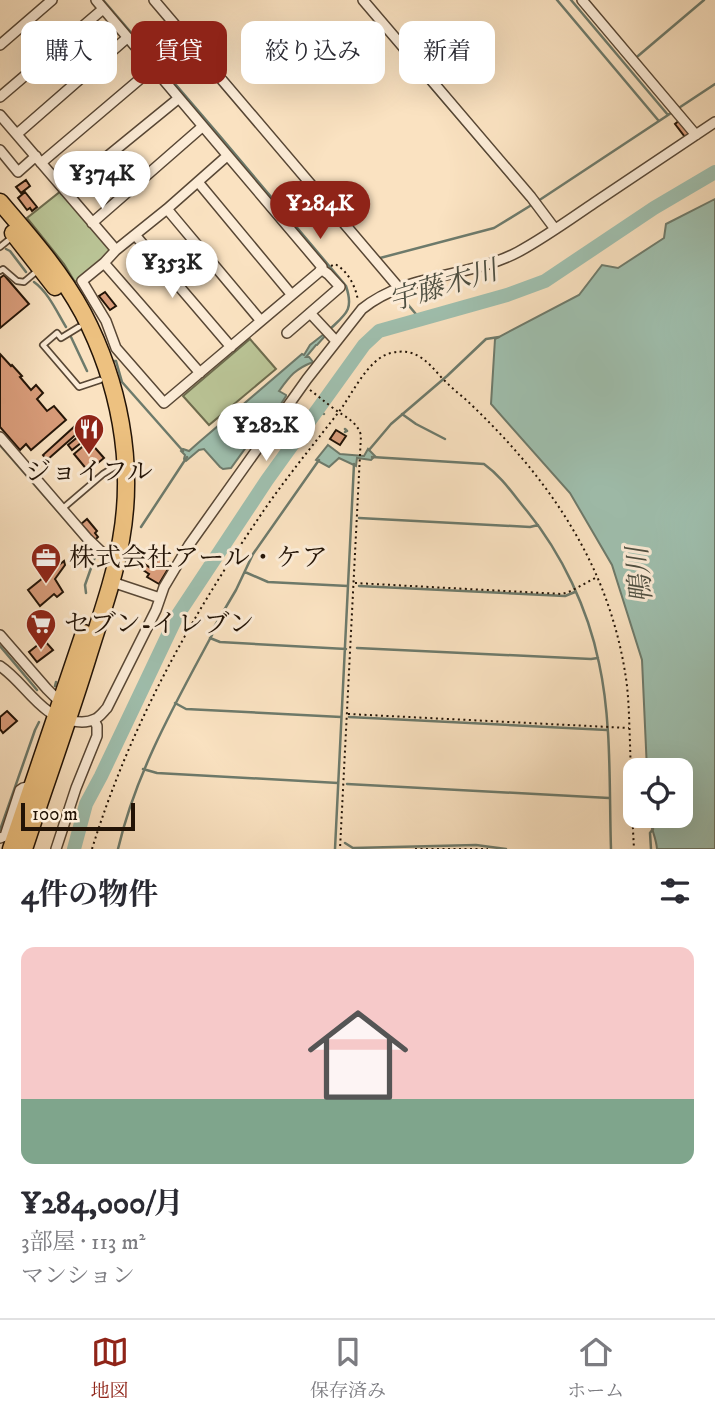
<!DOCTYPE html>
<html lang="ja">
<head>
<meta charset="utf-8">
<style>
  body { margin:0; font-family:"IM FELL DW Pica","Noto Serif JP",serif; background:#f7f7f7; color:#2b2b33; height:100vh; display:flex; flex-direction:column; font-size:26px; white-space:nowrap }
  * { box-sizing:border-box; margin:0 }
  p { font-size:23px; color:#7c7c81 }
  .icon { flex:none; width:38px; height:38px; fill:none; stroke:currentColor; stroke-width:2; stroke-linecap:round; stroke-linejoin:round }
  .map { position:relative; height:849px; overflow:hidden }
  .side { display:flex; flex-direction:column; background:#fff; flex:1 }
  .side>* { flex:none }
  .top-card { position:absolute; left:21px; top:21px; width:674px; height:63px; display:flex; gap:14px }
  .buttons { position:absolute; left:623px; top:758px; display:grid; gap:14px }
  .buttons a { display:grid; place-items:center; width:70px; height:70px; border-radius:14px; background:#fff; box-shadow:0 7px 28px #0002; font-size:35px }
  .scale { position:absolute; left:21px; bottom:18px; width:114px; box-sizing:border-box; padding-left:7px; border:4px solid #221306; border-top:0; font-size:19px; line-height:24px; white-space:nowrap; color:#221306; -webkit-text-stroke:5px #fcecd7; paint-order:stroke }
  .price { position:absolute; translate:-50% -60px; padding:0 16px; border-radius:24px; background:#fff; color:#222; font-size:23px; line-height:46px; filter:drop-shadow(0 2px 4px #0008) }
  .price::after { content:''; position:absolute; left:50%; top:42px; width:21px; height:16px; margin-left:-10px; background:inherit; clip-path:polygon(0 0,100% 0,50% 100%) }
  .price.active { background:#8f2418; color:#fff }
  ul { padding:0; list-style:none }
  li { display:grid; align-content:center; gap:14px; height:371px; padding:0 21px }
  li+li { border-top:2px solid #e1e1e2 }
  li span { display:grid; place-items:center; height:217px; border-radius:14px; color:#555 }
  li>.icon { margin-inline-start:auto }
  span .icon { width:126px; height:126px; fill:#fffc; stroke-width:1 }
  li b { font-size:30px }
  h2 { display:flex; justify-content:space-between; align-items:center; height:84px; padding:0 21px; font-size:30px }
  .pill { padding:0 24px; border-radius:14px; background:#fff; box-shadow:0 7px 28px #0002; font-size:24px; line-height:63px }
  .pill.active { background:#8f2418; color:#fff }
  .tabs { display:flex; justify-content:space-around; align-items:center; height:98px; border-top:2px solid #e1e1e2; background:#fff; font-size:19px; color:#7c7c81 }
  .tabs a { display:grid; justify-items:center; gap:4px }
  .tabs .active { color:#8f2418 }
  .map>svg:first-child { display:block }
  .green { fill:#bac496; stroke:#6e6c4e; stroke-width:2 }
  .water { fill:#9fbfae; stroke:#6d7a6b; stroke-width:2 }
  .lines { fill:none; stroke-linecap:round; stroke-linejoin:round }
  .stream { stroke:#6d7a6b; stroke-width:2.5 }
  .river { stroke:#9fbfae; stroke-width:14 }
  .building { fill:#da9d7b; stroke:#221306; stroke-width:2 }
  .lane-casing { stroke:#584735; stroke-width:8 }
  .street-casing { stroke:#584735; stroke-width:12 }
  .highway-casing { stroke:#221306; stroke-width:19 }
  .path { stroke:#221306; stroke-width:2; stroke-dasharray:2 3.5; stroke-linecap:butt }
  .lane { stroke:#fcecd7; stroke-width:4.5 }
  .street { stroke:#fcecd7; stroke-width:9 }
  .highway { stroke:#edc180; stroke-width:16 }
  .labels { text-anchor:middle; dominant-baseline:central; stroke-width:6; stroke-linejoin:round; paint-order:stroke }
  .poi-label { font-size:26px; fill:#221306; stroke:#fcecd7; text-anchor:start }
  .water-label { font-size:28px; font-style:italic; fill:#4e4f41; stroke:#fcecd7 }
</style>
</head>
<body>
<div class="map">
<svg width="715" height="849" viewBox="0 0 715 849">
  <rect width="100%" height="100%" fill="#fae2c1"/>
  <filter id="stains"><feTurbulence type="fractalNoise" baseFrequency=".00286" numOctaves="4"/><feColorMatrix values="0 0 0 0 .2 0 0 0 0 .09 0 0 0 0 .02 0 0 0 .5 -.17"/></filter>
  <radialGradient id="worn" r=".72"><stop offset=".6" stop-color="#630" stop-opacity="0"/><stop offset="1" stop-color="#630" stop-opacity=".3"/></radialGradient>
  <path class="green" d="M 61,191 L 111,249 L 108,256 L 75,282 L 64,264 L 27,218 Z
    M 250,339 L 276,369 L 209,425 L 183,396 Z"/>
  <path class="water" d="M 715,199 L 715,849 L 657,849 C 656,836 650,828 650,816 L 681,816 L 681,770 L 647,770 L 642,660 L 612,565 L 570,493 L 491,404 L 495,339 L 579,295 L 602,265 L 618,268 L 664,238 L 666,224 Z
    M 324,334 L 325,336 L 317,345 L 316,345 L 306,357 L 309,357 L 313,362 C 295,369 290,376 279,391 L 286,395 L 286,396 L 274,415 L 268,417 L 231,468 L 223,469 L 220,467 L 204,449 L 199,450 L 186,461 L 184,459 L 185,455 L 181,451 L 183,449 L 189,451 L 198,443 L 302,354 L 304,355 L 310,345 Z
    M 328,445 L 340,454 L 364,456 L 368,449 L 375,456 L 371,460 L 357,458 L 356,466 L 339,458 L 329,467 L 316,460 Z"/>
  <g class="lines">
    <path class="stream" d="M 103,0 L 219,135 L 346,286 C 354,310 346,314 330,329
      M 557,0 L 658,120
      M 571,0 L 668,115
      M 400,51 L 532,205
      M 638,56 L 704,0
      M 6,249 L 10,251 L 26,272
      M 380,258 L 494,228 L 538,201 L 715,84
      M 34,282 C 48,292 57,312 66,327
      M 400,295 L 420,319
      M 71,337 L 87,371
      M 114,361 L 116,361 L 122,382 L 183,451
      M 317,410 L 324,414
      M 402,414 L 416,424 L 445,439
      M 345,429 L 347,431 L 345,432
      M 0,445 L 95,554
      M 369,450 L 391,424 L 447,376 L 486,339 L 499,337
      M 372,457 L 484,464 C 502,477 513,494 527,511 C 562,554 588,609 599,663 C 612,722 609,789 611,849
      M 359,518 L 530,527 L 538,525
      M 141,527 L 187,457
      M 245,572 L 268,582 L 348,586
      M 359,586 L 565,596 L 575,592
      M 86,593 L 85,585 L 96,554
      M 210,638 L 220,642 L 346,649
      M 0,646 L 37,690
      M 357,648 L 591,659 L 598,658
      M 55,686 L 56,682
      M 175,703 L 186,709 L 341,717
      M 349,717 L 607,730
      M 143,769 L 157,773 L 338,783
      M 347,784 L 609,798
      M 0,830 L 35,730 L 39,722
      M 345,843 L 353,848 L 476,845 L 506,849
      M 118,849 C 136,772 175,704 212,635 L 213,629 L 236,590 L 253,554 L 319,460
      M 335,849 L 354,464
      M 651,849 L 650,833 L 653,829"/>
    <path class="river" d="M 74,849 L 86,804 L 101,776 L 177,616 L 267,480 L 364,345 L 379,331 L 507,295 L 545,281 L 654,208 L 715,172"/>
  </g>
  <path class="building" d="M 680,120 L 690,133 L 685,137 L 675,124 Z
    M 26,180 L 30,186 L 21,193 L 16,187 Z
    M 25,192 L 37,207 L 32,211 L 30,208 L 27,210 L 18,198 Z
    M 4,275 L 29,304 L 0,328 L 0,278 Z
    M 105,292 L 116,306 L 110,310 L 99,296 Z
    M 0,354 L 11,366 L 12,365 L 22,376 L 20,377 L 31,390 L 36,385 L 43,393 L 37,399 L 47,411 L 54,406 L 66,420 L 31,450 L 26,444 L 20,450 L 0,427 Z
    M 75,426 L 80,431 L 47,460 L 43,455 Z
    M 91,426 L 96,431 L 72,450 L 68,445 Z
    M 336,430 L 346,436 L 340,445 L 330,439 Z
    M 89,441 L 104,458 L 88,471 L 74,454 Z
    M 87,519 L 97,531 L 95,533 L 98,537 L 95,540 L 81,524 Z
    M 159,557 L 171,564 L 159,584 L 147,577 L 149,574 L 140,568 L 143,563 L 152,569 Z
    M 64,561 L 65,565 L 55,579 L 63,592 L 57,597 L 54,594 L 40,606 L 28,590 Z
    M 44,640 L 53,650 L 37,662 L 29,652 Z
    M 7,711 L 17,721 L 3,733 L 0,729 L 0,717 Z"/>
  <g class="lines">
    <g class="lane-casing">
      <path id="lane" d="M 0,247 L 11,238
        M 0,271 L 3,269 L 17,281 L 24,282 L 37,271
        M 79,327 L 61,338 L 57,333 L 43,345 L 79,387 L 100,380
        M 62,509 L 103,474 L 116,466"/>
    </g>
    <g class="street-casing">
      <path id="street" d="M 96,0 L 322,267 L 319,272 L 164,403 L 116,348 L 106,321 L 82,281 L 104,263 L 116,250 L 167,209 L 227,156
        M 154,0 L 399,288
        M 363,0 L 531,197 L 555,229
        M 582,0 L 696,135
        M 0,45 L 52,0
        M 0,97 L 103,9
        M 0,115 L 116,250
        M 17,134 L 127,38
        M 0,150 L 18,172 L 36,156
        M 41,163 L 153,68
        M 198,182 L 291,294
        M 65,191 L 179,98
        M 167,209 L 261,321
        M 92,223 L 202,127
        M 135,235 L 231,347
        M 104,263 L 200,373
        M 310,313 L 336,341
        M 287,333 L 340,287 L 328,274 L 321,269
        M 0,437 L 87,538 L 107,557
        M 112,582 L 160,598
        M 0,635 L 47,689 L 55,697 L 62,699
        M 0,666 C 18,678 30,698 48,711 C 59,719 82,726 95,719 C 100,717 103,712 107,708 L 156,610 L 164,587 L 189,545 L 307,379 L 362,309 C 406,273 469,278 518,252 C 544,238 569,220 594,203 C 635,176 675,149 715,122
        M 0,838 L 5,836 L 20,790 L 23,788 L 32,786
        M 56,849 L 76,788 L 97,736 L 97,726 L 94,720"/>
    </g>
    <g class="highway-casing">
      <path id="highway" d="M 0,202 C 30,237 61,272 83,313 C 119,382 135,462 121,540 C 114,580 100,618 88,657 C 68,722 45,785 24,849
        M 13,233 L 55,287
        M 11,849 L 84,633"/>
    </g>
    <path class="path" d="M 331,266 L 335,264 C 348,271 356,287 358,301
      M 310,390 C 318,396 325,402 333,408 C 344,417 356,420 361,435 L 340,849
      M 355,583 L 562,594 L 571,591 L 597,577
      M 348,714 L 629,728
      M 92,849 C 128,732 187,623 256,522 C 281,484 310,449 338,413 C 352,395 368,358 391,353 C 415,347 427,361 441,377 C 448,384 455,391 463,397 C 544,472 607,560 625,672 C 629,695 629,719 630,743 C 631,778 632,814 634,849
      M 415,849 L 488,849"/>
    <use href="#lane" class="lane"/>
    <use href="#street" class="street"/>
    <use href="#highway" class="highway"/>
  </g>
  <defs>
    <g id="restaurant-pin" transform="scale(1.575)"><path d="M0 17L-7.5 6A9.5 9.5 0 1 1 7.5 6Z" fill="#8f2418" stroke="#fcecd7"/><path d="M-5-6h1v4h1v-4h1v4h1v-4h1v5L-1.5 .5V6h-2V.5L-5-1ZM5-6V6H3V1.5H1.5Q1.5-4 5-6Z" fill="#fff"/></g>
    <g id="office-pin" transform="scale(1.575)"><path d="M0 17L-7.5 6A9.5 9.5 0 1 1 7.5 6Z" fill="#8f2418" stroke="#fcecd7"/><path d="M-6-3h4V-5.5h4V-3h4V5H-6ZM-1-4.5V-3h2v-1.5ZM-6 0V1H6V0Z" fill="#fff"/></g>
    <g id="supermarket-pin" transform="scale(1.575)"><path d="M0 17L-7.5 6A9.5 9.5 0 1 1 7.5 6Z" fill="#8f2418" stroke="#fcecd7"/><path d="M-6-5.5h2.5l.6 2H6L4.5 2H-2.5L-4.4-4H-6ZM-1.5 3.2a1.3 1.3 0 1 0 .1 0ZM3 3.2a1.3 1.3 0 1 0 .1 0Z" fill="#fff"/></g>
  </defs>
  <g fill-rule="evenodd">
    <use href="#restaurant-pin" x="89" y="429"/>
    <use href="#office-pin" x="46" y="558"/>
    <use href="#supermarket-pin" x="41" y="624"/>
  </g>
  <g class="labels">
    <g class="poi-label">
      <text x="89" y="472" text-anchor="middle">ジョイフル</text>
      <text x="69" y="558">株式会社アール・ケア</text>
      <text x="64" y="624">セブン-イレブン</text>
    </g>
    <g class="water-label">
      <text transform="translate(443 286) rotate(-17)">宇藤木川</text>
      <text transform="translate(640 575) rotate(-95)">鴨川</text>
    </g>
  </g>
  <rect width="100%" height="100%" filter="url(#stains)"/>
  <rect width="100%" height="100%" fill="url(#worn)"/>
</svg>
<div class="buttons">
<a><svg class="icon" aria-label="locate" viewBox="0 0 24 24"><circle cx="12" cy="12" r="6"/><path d="M12 2v4M12 18v4M2 12h4M18 12h4"/></svg></a>
</div>
<div class="scale">100 m</div>
<b class="price" style="left:102px;top:211px">¥374K</b>
<b class="price active" style="left:320px;top:241px">¥284K</b>
<b class="price" style="left:172px;top:300px">¥353K</b>
<b class="price" style="left:266px;top:463px">¥282K</b>
<div class="top-card">
<a class="pill">購入</a>
<a class="pill active">賃貸</a>
<a class="pill">絞り込み</a>
<a class="pill">新着</a>
</div>
</div>
<section class="side">
<h2>4件の物件<svg class="icon" aria-label="filters" viewBox="0 0 24 24"><path d="M4 7h16M4 17h16"/><circle cx="9" cy="7" r="2"/><circle cx="15" cy="17" r="2"/></svg></h2>
<ul>
<li><span style="background:linear-gradient(#f6c9c9 70%,#7fa58c 0)"><svg class="icon" aria-label="home" viewBox="0 0 24 24"><path d="M3 11l9-7 9 7M6 9v11h12V9"/></svg></span><div><b>¥284,000/月</b><p>3部屋 · 113 m²</p><p>マンション</p></div></li>
</ul>
</section>
<nav class="tabs">
<a class="active"><svg class="icon" aria-label="map" viewBox="0 0 24 24"><path d="M3 6l6-2 6 2 6-2v14l-6 2-6-2-6 2zM9 4v14M15 6v14"/></svg>地図</a>
<a><svg class="icon" aria-label="saved" viewBox="0 0 24 24"><path d="M7 4h10v16l-5-4-5 4z"/></svg>保存済み</a>
<a><svg class="icon" aria-label="home" viewBox="0 0 24 24"><path d="M3 11l9-7 9 7M6 9v11h12V9"/></svg>ホーム</a>
</nav>
</body>
</html>
